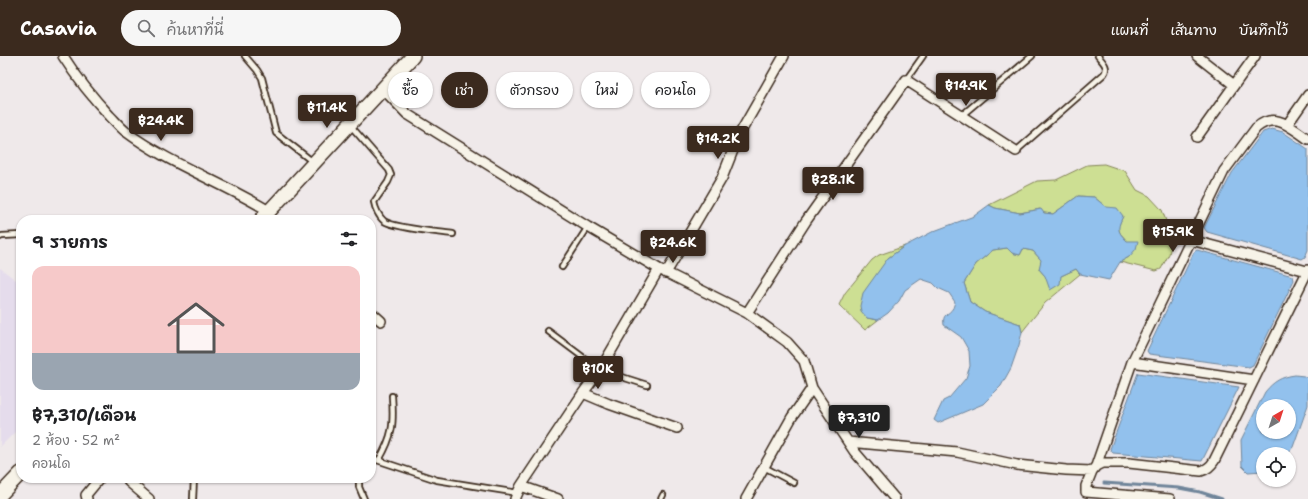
<!DOCTYPE html>
<html lang="th">
<head>
<meta charset="utf-8">
<style>
  body { margin:0; font-family:"Shantell Sans","Playpen Sans Thai",sans-serif; background:#f6f6f6; color:#202124; height:100vh; display:flex; flex-direction:column; font-size:15px; white-space:nowrap }
  * { box-sizing:border-box; margin:0 }
  p { font-size:13px; color:#757577 }
  .icon { flex:none; width:22px; height:22px; fill:none; stroke:currentColor; stroke-width:2; stroke-linecap:round; stroke-linejoin:round }
  .map { position:relative; flex:1; overflow:hidden }
  .sheet { position:absolute; left:16px; top:159px; width:360px; height:268px; display:flex; flex-direction:column; background:#fff; border-radius:16px; box-shadow:0 1px 3px #0004 }
  .sheet>* { flex:none }
  .top-card { position:absolute; left:388px; top:16px; width:380px; height:36px; display:flex; gap:8px }
  .needle { width:26px; rotate:39deg }
  .buttons { position:absolute; left:1256px; top:343px; display:grid; gap:8px }
  .buttons a { display:grid; place-items:center; width:40px; height:40px; border-radius:50%; background:#fff; box-shadow:0 1px 3px #0004; font-size:20px }
  .price { position:absolute; translate:-50% -34px; padding:0 9px; border-radius:4px; background:#3b2a1e; color:#fff; font-size:13px; line-height:26px; filter:drop-shadow(0 1px 2px #0008) }
  .price::after { content:''; position:absolute; left:50%; top:24px; width:12px; height:9px; margin-left:-6px; background:inherit; clip-path:polygon(0 0,100% 0,50% 100%) }
  .price.active { background:#222; color:#fff }
  ul { padding:0; list-style:none }
  li { display:grid; align-content:center; gap:8px; height:212px; padding:0 16px }
  li span { display:grid; place-items:center; height:124px; border-radius:12px; color:#555 }
  li>.icon { margin-inline-start:auto }
  span .icon { width:72px; height:72px; fill:#fffc; stroke-width:1 }
  li b { font-size:17px }
  h2 { display:flex; justify-content:space-between; align-items:center; height:48px; padding:0 16px; font-size:17px }
  .chip { padding:0 14px; border-radius:18px; background:#fff; box-shadow:0 1px 3px #0004; font-size:14px; line-height:36px }
  .chip.active { background:#3b2a1e; color:#fff }
  header { display:flex; align-items:center; gap:24px; box-sizing:border-box; height:56px; padding:0 20px; background:#3b2a1e; color:#fff }
  header strong { font-size:19px }
  nav { display:flex; gap:22px; margin-inline-start:auto; font-size:14px }
  .search { width:280px; height:36px; background:#f6f6f6; display:flex; align-items:center; gap:10px; box-sizing:border-box; padding:0 14px; border-radius:22px; color:#757577; font-size:15px }
  .map>svg:first-child { display:block }
  .built { fill:#e5dcec }
  .green { fill:#cddf93; stroke:#848458 }
  .water { fill:#92c1ed; stroke:#6f859a; fill-rule:evenodd }
  .lines { fill:none; stroke-linecap:round; stroke-linejoin:round }
  .stream { stroke:#6f859a; stroke-width:3 }
  .service-casing { stroke:#3b2a1e; stroke-width:8 }
  .minor-casing { stroke:#3b2a1e; stroke-width:12 }
  .secondary-casing { stroke:#3b2a1e; stroke-width:16 }
  .service { stroke:#f7f3e8; stroke-width:4.5 }
  .minor { stroke:#f7f3e8; stroke-width:9 }
  .secondary { stroke:#f7f3e8; stroke-width:13 }
</style>
</head>
<body>
<header>
<strong>Casavia</strong>
<div class="search"><svg class="icon" aria-label="search" viewBox="0 0 24 24"><circle cx="10" cy="10" r="6"/><path d="M15 15l6 6"/></svg>ค้นหาที่นี่</div>
<nav><a>แผนที่</a><a>เส้นทาง</a><a>บันทึกไว้</a></nav>
</header>
<div class="map">
<svg width="1308" height="443" viewBox="0 0 1308 443">
  <rect width="100%" height="100%" fill="#efe9ea"/>
  <filter id="ink" filterUnits="userSpaceOnUse"><feTurbulence type="fractalNoise" baseFrequency=".025" numOctaves="2"/><feDisplacementMap in="SourceGraphic" scale="8" xChannelSelector="R" yChannelSelector="G"/><feConvolveMatrix kernelMatrix="1 2 1 2 8 2 1 2 1" color-interpolation-filters="sRGB"/></filter>
  <g filter="url(#ink)">
    <path class="built" d="M 0,212 L 21,228 L 21,370 L 0,391 Z"/>
    <path class="green" d="M 1104,108 L 1125,115 L 1137,134 L 1149,140 L 1162,154 L 1170,176 L 1171,190 L 1169,198 L 1161,213 L 1156,215 L 1120,206 L 1129,201 L 1127,185 L 1120,177 L 1118,171 L 1123,160 L 1106,151 L 1094,141 L 1078,140 L 1053,158 L 1044,157 L 1040,153 L 1020,157 L 995,152 L 989,149 L 1037,125 L 1056,124 L 1087,109 Z
      M 905,190 L 888,202 L 867,262 L 878,264 L 865,274 L 839,249 L 845,237 L 872,204 L 879,199 Z
      M 1007,192 L 1012,197 L 1020,199 L 1023,193 L 1033,195 L 1042,205 L 1039,213 L 1045,220 L 1061,220 L 1076,213 L 1080,218 L 1045,247 L 1022,276 L 1020,268 L 985,256 L 970,246 L 964,227 L 976,208 L 993,194 Z"/>
    <path class="water" d="M 1272,73 L 1283,76 L 1308,93 L 1308,194 L 1305,201 L 1302,203 L 1207,176 L 1204,172 L 1232,117 L 1263,76 Z
      M 1078,140 L 1094,141 L 1106,151 L 1117,152 L 1123,160 C 1117,173 1117,175 1127,185 L 1138,185 L 1136,193 L 1129,201 L 1120,206 L 1109,224 L 1080,218 L 1076,213 L 1061,220 L 1060,228 L 1050,234 L 1045,220 L 1039,213 L 1041,204 L 1033,195 L 1023,193 L 1020,199 L 1012,197 L 1007,192 L 993,194 L 976,208 L 964,227 L 970,246 L 985,256 L 1020,268 L 1022,276 L 1019,289 L 1011,312 L 1001,330 L 983,348 L 938,367 L 934,364 L 943,345 L 949,342 L 966,322 L 970,310 L 969,295 L 961,281 L 944,269 C 942,257 948,260 953,252 C 953,252 955,246 955,246 L 949,237 L 938,232 L 933,227 L 921,223 L 905,234 L 899,245 L 888,257 L 878,264 L 867,262 L 861,255 L 860,250 L 863,237 L 888,202 L 905,190 L 934,175 L 974,160 L 989,149 L 995,152 L 1020,157 L 1041,153 L 1044,157 L 1053,158 Z
      M 1197,194 L 1293,220 L 1294,224 L 1253,309 L 1249,311 L 1149,298 L 1147,295 L 1194,196 Z
      M 1138,317 L 1239,331 L 1202,405 L 1113,397 L 1110,393 Z
      M 1295,319 L 1304,320 L 1308,324 L 1308,349 L 1293,391 L 1287,398 L 1263,398 L 1263,415 L 1248,416 L 1242,410 L 1241,384 L 1265,336 C 1274,325 1281,321 1295,319 ZM 1263,350 L 1289,350 L 1289,376 L 1263,376 Z"/>
    <g class="lines">
      <path class="stream" d="M 1104,427 L 1179,432 L 1200,436 L 1222,443"/>
      <g class="service-casing">
        <path id="service" d="M 245,0 L 257,14 L 262,22 L 276,77 L 313,106
          M 906,24 L 923,0
          M 961,60 L 1032,0
          M 350,69 L 389,114 L 391,119 L 388,126 L 374,146 C 375,152 379,161 384,165 C 394,172 438,176 453,178
          M 1016,95 L 1104,18 C 1109,11 1103,6 1098,0
          M 0,181 L 2,180 L 21,179
          M 562,211 L 588,171
          M 548,275 L 600,314 L 647,329
          M 371,402 L 437,424 L 518,437
          M 379,404 C 393,380 394,368 392,340
          M 764,411 L 794,427
          M 359,422 L 359,431 L 364,443
          M 193,443 L 194,422
          M 661,443 L 663,439"/>
      </g>
      <g class="minor-casing">
        <path id="minor" d="M 63,0 C 77,22 92,41 110,60 C 115,65 120,71 125,75 C 169,108 222,126 269,155
          M 1197,0 L 1234,29
          M 382,32 L 407,58 L 588,171 L 659,213 L 747,257 L 787,286 L 804,305 L 812,332 L 792,361 L 746,443
          M 1287,69 L 1308,39
          M 1197,81 L 1255,0
          M 1191,184 L 1307,215
          M 666,217 L 722,122 L 739,79 L 784,0
          M 371,256 L 381,265
          M 747,257 L 806,165 L 906,24 L 1016,95
          M 1132,306 L 1254,324
          M 812,332 L 854,395 L 895,443
          M 583,337 L 609,348 L 677,372
          M 848,386 L 957,396 L 1017,409 L 1066,414 L 1092,415 L 1096,410 L 1102,407 L 1129,407 L 1201,415 C 1208,413 1211,410 1214,405 L 1308,214
          M 1096,410 L 1132,306 L 1224,115 L 1256,72 C 1276,55 1290,71 1308,83
          M 1092,415 L 1086,430 L 1086,436 L 1170,443
          M 128,422 L 129,426 L 149,443
          M 521,430 L 558,443
          M 87,443 L 86,439 L 100,422
          M 515,443 L 521,430 L 583,337 L 600,314 L 659,213"/>
      </g>
      <g class="secondary-casing">
        <path id="secondary" d="M 261,164 L 413,0
          M 0,439 L 21,417"/>
      </g>
      <use href="#service" class="service"/>
      <use href="#minor" class="minor"/>
      <use href="#secondary" class="secondary"/>
    </g>
  </g>
</svg>
<div class="buttons">
<a><svg class="needle" viewBox="-14 -14 28 28"><path d="M0-13l5 13h-10z" fill="#e53935"/><path d="M0 13l5-13h-10z" fill="#757577"/></svg></a>
<a><svg class="icon" aria-label="locate" viewBox="0 0 24 24"><circle cx="12" cy="12" r="6"/><path d="M12 2v4M12 18v4M2 12h4M18 12h4"/></svg></a>
</div>
<b class="price" style="left:966px;top:51px">฿14.9K</b>
<b class="price" style="left:327px;top:73px">฿11.4K</b>
<b class="price" style="left:161px;top:86px">฿24.4K</b>
<b class="price" style="left:718px;top:104px">฿14.2K</b>
<b class="price" style="left:833px;top:145px">฿28.1K</b>
<b class="price" style="left:1173px;top:197px">฿15.9K</b>
<b class="price" style="left:673px;top:208px">฿24.6K</b>
<b class="price" style="left:598px;top:334px">฿10K</b>
<b class="price active" style="left:859px;top:383px">฿7,310</b>
<div class="top-card">
<a class="chip">ซื้อ</a>
<a class="chip active">เช่า</a>
<a class="chip">ตัวกรอง</a>
<a class="chip">ใหม่</a>
<a class="chip">คอนโด</a>
</div>
<section class="sheet">
<h2>9 รายการ<svg class="icon" aria-label="filters" viewBox="0 0 24 24"><path d="M4 7h16M4 17h16"/><circle cx="9" cy="7" r="2"/><circle cx="15" cy="17" r="2"/></svg></h2>
<ul>
<li><span style="background:linear-gradient(#f6c9c9 70%,#9aa5b1 0)"><svg class="icon" aria-label="home" viewBox="0 0 24 24"><path d="M3 11l9-7 9 7M6 9v11h12V9"/></svg></span><div><b>฿7,310/เดือน</b><p>2 ห้อง · 52 m²</p><p>คอนโด</p></div></li>
</ul>
</section>
</div>
</body>
</html>
